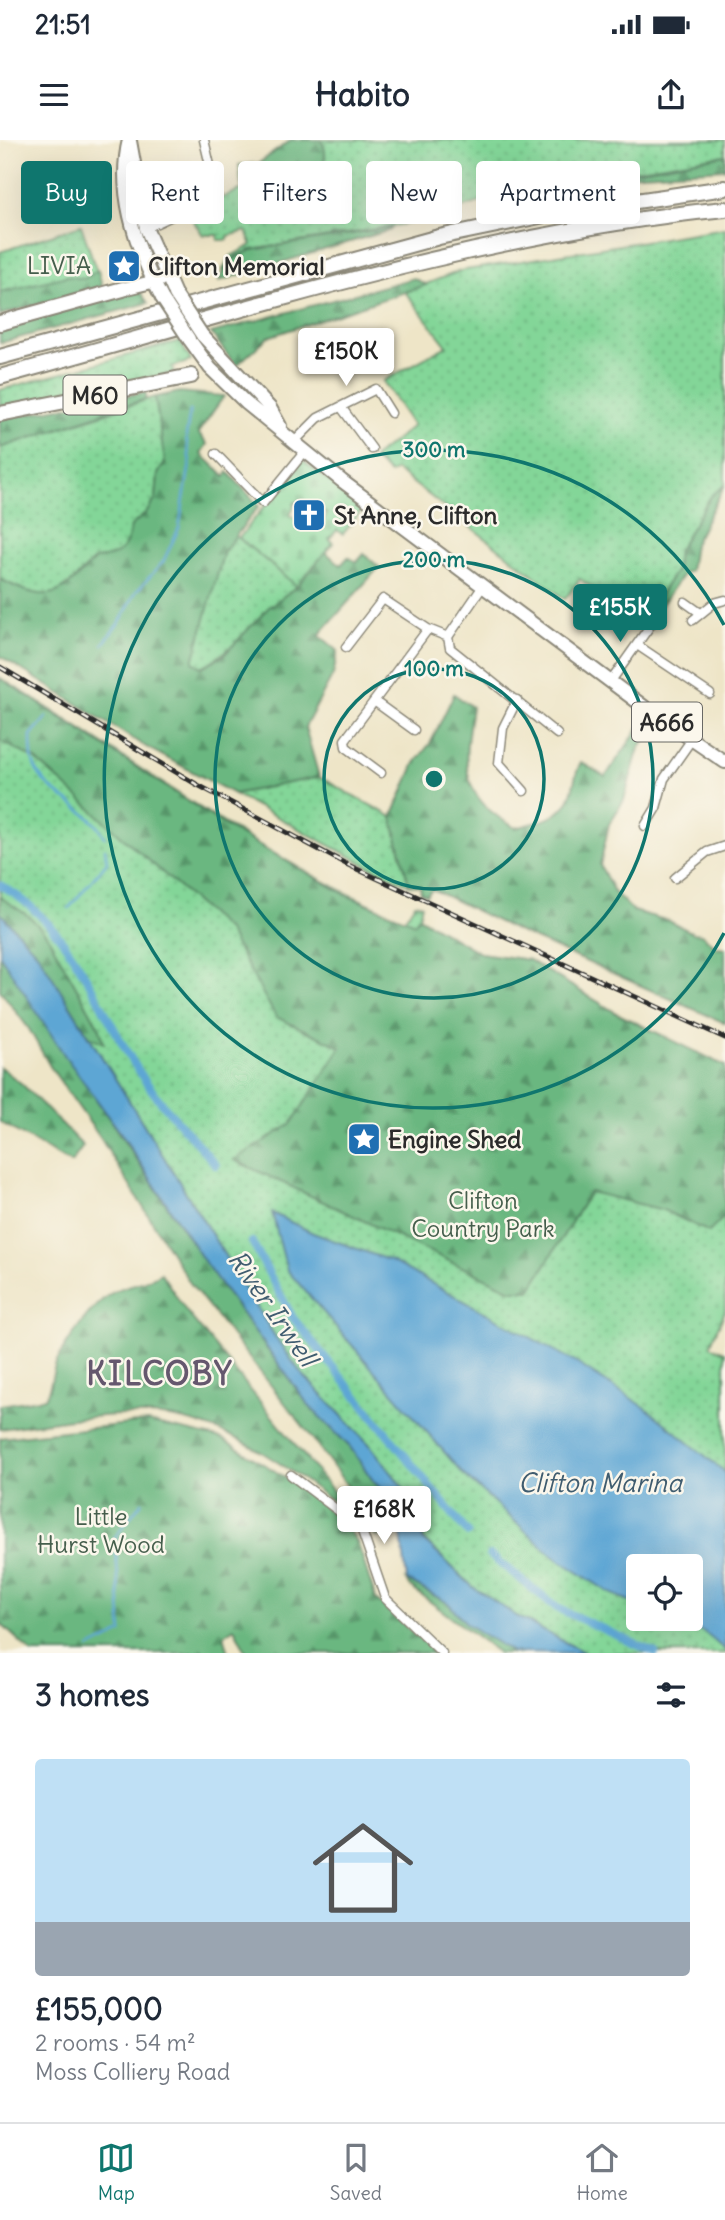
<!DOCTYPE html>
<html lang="en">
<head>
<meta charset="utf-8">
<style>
  body { margin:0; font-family:Delius,sans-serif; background:#f6f6f7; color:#1f2937; height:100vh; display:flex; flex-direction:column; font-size:26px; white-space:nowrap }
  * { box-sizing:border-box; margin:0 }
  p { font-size:23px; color:#747a83 }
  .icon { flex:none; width:38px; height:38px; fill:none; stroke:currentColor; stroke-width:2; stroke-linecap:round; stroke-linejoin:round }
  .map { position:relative; height:1513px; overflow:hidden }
  .sheet { display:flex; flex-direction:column; background:#fff; flex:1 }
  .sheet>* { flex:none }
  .hud { position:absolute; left:21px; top:21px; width:684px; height:63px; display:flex; gap:14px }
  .fabs { position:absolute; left:626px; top:1414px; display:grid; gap:14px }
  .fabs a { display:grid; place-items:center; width:77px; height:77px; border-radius:7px; background:#fff; box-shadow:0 7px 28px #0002; font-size:35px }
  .price { position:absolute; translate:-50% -60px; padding:0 16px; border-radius:7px; background:#fff; color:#222; font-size:23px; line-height:46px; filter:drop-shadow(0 2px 4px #0008) }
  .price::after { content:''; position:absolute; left:50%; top:42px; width:21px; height:16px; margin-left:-10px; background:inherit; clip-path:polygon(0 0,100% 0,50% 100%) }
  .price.current { background:#0f766e; color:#fff }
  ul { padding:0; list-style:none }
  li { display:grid; align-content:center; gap:14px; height:371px; padding:0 35px }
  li+li { border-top:2px solid #e0e1e3 }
  li span { display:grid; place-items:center; height:217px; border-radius:7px; color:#555 }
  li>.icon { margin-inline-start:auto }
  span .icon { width:126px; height:126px; fill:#fffc; stroke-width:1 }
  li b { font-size:30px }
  h2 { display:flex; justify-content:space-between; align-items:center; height:84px; padding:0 35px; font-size:30px }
  .chip { padding:0 24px; border-radius:7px; background:#fff; box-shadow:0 7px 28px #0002; font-size:24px; line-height:63px }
  .chip.current { background:#0f766e; color:#fff }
  .status { display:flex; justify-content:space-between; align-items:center; height:49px; padding:0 35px; background:#fff; direction:ltr }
  .status svg { height:19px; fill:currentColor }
  header { display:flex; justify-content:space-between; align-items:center; height:91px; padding:0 35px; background:#fff; font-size:32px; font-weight:700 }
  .dock { display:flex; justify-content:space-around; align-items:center; height:98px; border-top:2px solid #e0e1e3; background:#fff; font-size:19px; color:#747a83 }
  .dock a { display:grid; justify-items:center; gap:4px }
  .dock .current { color:#0f766e }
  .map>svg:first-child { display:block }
  .green { fill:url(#green-dots); stroke:#578062; stroke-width:2; fill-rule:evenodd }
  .forest { fill:url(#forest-firs); stroke:#4a7156; stroke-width:2 }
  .cemetery { fill:url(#cemetery-stones); stroke:#578062; stroke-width:2; fill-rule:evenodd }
  .water { fill:#5da6d4; stroke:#446880; stroke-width:2 }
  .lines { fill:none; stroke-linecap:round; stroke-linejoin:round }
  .stream { stroke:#5da6d4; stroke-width:2.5 }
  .canal { stroke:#5da6d4; stroke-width:8 }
  .minor-casing { stroke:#8c8879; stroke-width:11 }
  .primary-casing { stroke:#8c8879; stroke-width:16 }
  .motorway-casing { stroke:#8c8879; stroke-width:18 }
  .minor { stroke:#fff; stroke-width:8 }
  .primary { stroke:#fff; stroke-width:12 }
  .motorway { stroke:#fff; stroke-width:14 }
  .rail-casing { stroke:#2b2b2b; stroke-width:5 }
  .rail { stroke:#fbf7ec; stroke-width:2.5; stroke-dasharray:8; stroke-linecap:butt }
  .primary-bridge-casing { stroke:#8c8879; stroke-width:16; stroke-linecap:butt }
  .primary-bridge { stroke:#fff; stroke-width:12 }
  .ring { fill:none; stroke:#0f766e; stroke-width:3.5 }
  .labels { text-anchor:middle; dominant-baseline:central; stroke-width:5; stroke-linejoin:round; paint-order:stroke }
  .shield { fill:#fbf7ec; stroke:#696865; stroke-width:2 }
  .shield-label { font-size:23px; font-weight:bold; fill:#2b2b2b }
  .park-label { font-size:24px; fill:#455e4c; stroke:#fbf7ec }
  .poi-label { font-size:24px; font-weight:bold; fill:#2b2b2b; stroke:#fbf7ec; text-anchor:start }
  .water-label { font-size:26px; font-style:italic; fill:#3f5c6f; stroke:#fbf7ec }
  .district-label { font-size:32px; font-weight:bold; letter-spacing:2px; fill:#65576e; stroke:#fbf7ec }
  .centre { fill:#0f766e; stroke:#fbf7ec; stroke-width:3.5 }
  .ring-label { font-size:21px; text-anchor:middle; font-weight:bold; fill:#0f766e; stroke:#fbf7ec; stroke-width:5; stroke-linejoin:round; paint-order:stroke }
</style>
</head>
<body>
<div class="status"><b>21:51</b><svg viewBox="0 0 49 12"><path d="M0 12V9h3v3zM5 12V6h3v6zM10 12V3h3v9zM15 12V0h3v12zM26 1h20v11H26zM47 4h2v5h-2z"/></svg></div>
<header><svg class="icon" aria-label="menu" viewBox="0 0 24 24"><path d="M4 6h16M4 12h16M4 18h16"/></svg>Habito<svg class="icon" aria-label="share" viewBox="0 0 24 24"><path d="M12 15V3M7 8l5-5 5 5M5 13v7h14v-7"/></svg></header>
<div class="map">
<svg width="725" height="1513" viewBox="0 0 725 1513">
  <defs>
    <pattern id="green-dots" width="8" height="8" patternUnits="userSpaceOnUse" patternTransform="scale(1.75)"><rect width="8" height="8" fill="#83d698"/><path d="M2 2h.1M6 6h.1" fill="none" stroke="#71b883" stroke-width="1.8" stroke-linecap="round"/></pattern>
    <pattern id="forest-firs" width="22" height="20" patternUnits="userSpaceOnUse" patternTransform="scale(1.75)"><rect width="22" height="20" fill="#6ab780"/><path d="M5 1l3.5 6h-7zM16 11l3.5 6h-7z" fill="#579569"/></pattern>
    <pattern id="cemetery-stones" width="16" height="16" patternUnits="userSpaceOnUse" patternTransform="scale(1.75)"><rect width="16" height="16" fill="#83d698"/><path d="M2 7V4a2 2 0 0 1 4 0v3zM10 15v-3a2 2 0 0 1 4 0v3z" fill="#71b883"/></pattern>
  </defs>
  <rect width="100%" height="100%" fill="#fbf7ec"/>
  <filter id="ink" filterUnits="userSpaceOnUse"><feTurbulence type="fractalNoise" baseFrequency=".0143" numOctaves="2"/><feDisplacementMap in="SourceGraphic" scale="14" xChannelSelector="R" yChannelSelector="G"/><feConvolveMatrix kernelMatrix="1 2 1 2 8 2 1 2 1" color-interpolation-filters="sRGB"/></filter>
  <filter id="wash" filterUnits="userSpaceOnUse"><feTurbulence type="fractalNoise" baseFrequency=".00686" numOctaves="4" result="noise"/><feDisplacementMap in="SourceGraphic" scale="28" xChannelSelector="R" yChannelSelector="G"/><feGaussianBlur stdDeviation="1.57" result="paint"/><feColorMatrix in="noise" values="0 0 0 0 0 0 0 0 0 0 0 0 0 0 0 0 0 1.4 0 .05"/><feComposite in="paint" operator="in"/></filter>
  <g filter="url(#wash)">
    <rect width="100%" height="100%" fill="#eee5c7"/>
    <path class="green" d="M 320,0 L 725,0 L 725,15 L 524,48 L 417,82 L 252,110 L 236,116 L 222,131 L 231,116 L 252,105 L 246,91 L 228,96 L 228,100 L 218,100 L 218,95 L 203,95 L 188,73 L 242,49 L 276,53 L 307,44 L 306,39 L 316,35 L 323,5 Z
      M 81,85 L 102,146 L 0,175 L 0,112 Z
      M 725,88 L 725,345 L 711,357 L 678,410 L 676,430 L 645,477 L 642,475 L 639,480 L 580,439 L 565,459 L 396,330 L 390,334 L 373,318 L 413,286 L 383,241 L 447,206 L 405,152 L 460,131 Z
      M 180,201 L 191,221 L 172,227 L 174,233 L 0,266 L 0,250 Z
      M 155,257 L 165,322 L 158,334 L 156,359 L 145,374 L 131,386 C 128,409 118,418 95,419 C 58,458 50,465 0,439 L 0,308 Z
      M 236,396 L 297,446 C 264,472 239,507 202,527 L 192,522 L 224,411 Z
      M 0,538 C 135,619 258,719 404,779 L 416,763 L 422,765 L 419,777 L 480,813 L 529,820 L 618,874 L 725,926 L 725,1171 L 710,1206 L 725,1212 L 725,1513 L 585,1513 L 518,1477 L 473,1447 L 423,1399 L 419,1372 L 408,1354 L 369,1304 L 301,1233 L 276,1198 L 38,814 L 0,773 ZM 639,1426 L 691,1426 L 691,1479 L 639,1479 Z
      M 319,637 L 392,677 L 409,745 L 368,726 L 234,654 Z"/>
    <path class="forest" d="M 291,0 L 320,0 C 329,11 325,25 316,35 L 277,47 L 241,46 L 239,25 L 259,23 Z
      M 725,15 L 725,29 L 607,36 Z
      M 393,87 L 390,90 L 219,141 C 225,123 236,116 252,110 Z
      M 98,130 L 102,146 L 0,175 L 0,152 L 67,136 L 84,139 Z
      M 414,138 L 426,145 L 268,197 L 236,226 L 211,193 Z
      M 138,149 L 148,163 L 0,203 L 0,189 Z
      M 146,252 L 146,259 L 0,308 L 0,279 Z
      M 180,252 L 224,256 L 198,293 L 207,304 L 201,314 L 225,336 L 228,332 L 259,366 L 224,411 L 193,522 L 202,527 L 224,515 L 268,468 L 297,446 L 325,412 L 341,425 L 348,417 L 357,422 L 364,414 L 379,427 L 319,495 L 338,511 L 333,535 L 305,587 L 319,637 L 234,654 L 146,607 L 0,516 L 0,439 C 50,465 58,458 95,419 C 118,418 128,409 131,386 L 146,373 L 156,359 L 158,334 L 165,322 L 155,257 Z
      M 725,345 L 694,404 L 690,431 L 684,433 L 651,480 L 645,477 L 676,430 L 678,410 L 711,356 Z
      M 0,538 L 232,690 L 348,756 L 415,783 L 418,777 L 480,813 L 529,820 L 618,874 L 725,926 L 725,1076 L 709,1092 L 663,1070 L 590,1052 L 530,1150 L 511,1150 L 234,1020 L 291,984 L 341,907 L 276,877 L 227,790 L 35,619 L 0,601 Z
      M 454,554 L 472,567 C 463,623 458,657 516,688 C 536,682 559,680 569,659 C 575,647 574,634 581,622 L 605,637 L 646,578 L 653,584 L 638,611 L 624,660 L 609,684 L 600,725 L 614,752 L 633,771 L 669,781 L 693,793 L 701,794 L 717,807 L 725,808 L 725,883 L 517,791 L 432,749 L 427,755 L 421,753 L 420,746 L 409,745 L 392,677 L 415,623 L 431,602 Z
      M 0,757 L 30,777 L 47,795 L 100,889 L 104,903 L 89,896 L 38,814 L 0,773 Z
      M 0,815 L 206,1124 L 267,1209 L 310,1267 L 350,1307 L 374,1342 L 392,1359 L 391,1375 L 400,1388 L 376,1397 L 367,1373 L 310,1295 L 190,1143 L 101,999 L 51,928 L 29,889 L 0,850 Z
      M 0,927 L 22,944 L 83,1006 L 71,1023 L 0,982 Z
      M 161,1133 L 186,1171 L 342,1362 L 341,1368 C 288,1327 229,1283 161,1276 C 111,1271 49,1282 0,1289 L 0,1265 L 45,1258 C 53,1245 51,1230 59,1217 C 73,1193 97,1155 125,1147 C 140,1142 147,1142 161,1133 Z
      M 147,1282 L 222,1299 L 283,1336 L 341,1378 L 358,1404 L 376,1460 L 436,1513 L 247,1513 L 234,1488 L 224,1495 L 229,1513 L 32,1513 L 0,1483 L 0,1298 Z
      M 406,1440 L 448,1463 L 467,1484 L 522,1513 L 499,1513 L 409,1446 Z"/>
    <path class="cemetery" d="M 302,320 L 364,368 L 343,394 L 337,390 L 329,399 L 333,403 L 297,446 L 239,398 ZM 304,360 L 321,374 L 323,371 L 327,374 L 317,390 L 305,380 L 290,376 L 295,362 Z"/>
    <path class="water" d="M 0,773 L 38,814 L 276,1198 L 301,1233 L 369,1304 L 408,1354 L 419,1372 L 423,1400 L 473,1447 L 518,1477 L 585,1513 L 512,1512 L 467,1484 L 448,1463 L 407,1440 L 400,1388 L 391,1375 L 392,1359 L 374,1342 L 350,1307 L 310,1267 L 206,1124 L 120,992 L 65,916 L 0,815 Z
      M 272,1073 L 313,1093 L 391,1121 L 572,1220 L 646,1268 L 725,1332 L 725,1510 L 704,1492 L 673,1479 L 691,1479 L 691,1426 L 639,1426 L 639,1465 L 610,1453 L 553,1416 L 465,1336 L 287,1130 Z"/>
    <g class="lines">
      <path class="stream" d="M 103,504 L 121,480 L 136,452 L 163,422 L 179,388 L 190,323 L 186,296 L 190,271
        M 47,577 L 31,595 C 31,603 31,614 33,622 C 44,656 89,666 105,697
        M 69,768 L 107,722 L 105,709
        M 90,1508 L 122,1492 L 115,1397 L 142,1362"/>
      <path class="canal" d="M 0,745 C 72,785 96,864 138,930 C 159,964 190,994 216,1025
        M 252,1102 L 293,1178 L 468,1393
        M 490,1415 L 557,1468 L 655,1513"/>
    </g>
  </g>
  <g filter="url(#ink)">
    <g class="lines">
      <g class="minor-casing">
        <path id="minor" d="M 146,88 L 217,55 L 204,0
          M 341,267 L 372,309
          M 295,301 L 318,278 L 376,249 L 391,273
          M 216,314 L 263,363 L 306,310
          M 685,462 L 699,472
          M 693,480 L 714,463 L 725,460
          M 448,497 L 450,508 L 557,594
          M 637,505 L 710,554
          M 346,507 L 383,459 L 428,489 L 448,497 L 483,446
          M 611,541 L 652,483
          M 517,560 L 503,588 L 499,623 L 524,651
          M 374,561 L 414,590
          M 381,633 L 346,607 L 345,600 L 428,489
          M 645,686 L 656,668 L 664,639 L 692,599
          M 675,738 L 707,712 L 725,706
          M 291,1335 L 361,1388 L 385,1458 L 442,1513"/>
      </g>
      <g class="primary-casing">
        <path id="primary" d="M 129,0 C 116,53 137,111 162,158
          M 130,1 L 146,88 L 175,154
          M 123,149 L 160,140
          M 202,195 L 270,268 L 280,286
          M 189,199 L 210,228 L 246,263 L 342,341 L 647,569 L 725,622"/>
      </g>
      <g class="motorway-casing">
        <path id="motorway" d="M 0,183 L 123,149
          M 0,217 L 439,97 L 554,73 L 725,48
          M 0,237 C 239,172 478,93 725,69
          M 0,274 L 191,236"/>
      </g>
      <use href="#minor" class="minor"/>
      <use href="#primary" class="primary"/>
      <use href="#motorway" class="motorway"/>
      <g class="rail-casing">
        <path id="rail" d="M 0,527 L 196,644 L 346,724 L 725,898"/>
      </g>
      <use href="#rail" class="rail"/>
      <g class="primary-bridge-casing">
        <path id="primary-bridge" d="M 175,154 L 202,195
          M 162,158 L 189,199"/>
      </g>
      <use href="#primary-bridge" class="primary-bridge"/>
    </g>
  </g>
  <g class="ring">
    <circle cx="434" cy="639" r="110"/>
    <circle cx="434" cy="639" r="219"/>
    <path d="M724 793A329 329 0 1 1 724 485"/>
  </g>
  <defs>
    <g id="sight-square" transform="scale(1.75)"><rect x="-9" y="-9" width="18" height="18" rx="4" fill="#1f6fb2" stroke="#fbf7ec"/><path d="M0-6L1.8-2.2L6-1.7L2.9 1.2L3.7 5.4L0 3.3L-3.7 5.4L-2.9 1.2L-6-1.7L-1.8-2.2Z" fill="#fff"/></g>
    <g id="church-square" transform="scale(1.75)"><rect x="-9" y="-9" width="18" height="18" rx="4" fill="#1f6fb2" stroke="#fbf7ec"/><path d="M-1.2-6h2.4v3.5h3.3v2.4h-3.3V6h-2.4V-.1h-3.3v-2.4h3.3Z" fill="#fff"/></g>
  </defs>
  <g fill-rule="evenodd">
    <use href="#sight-square" x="124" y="126"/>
    <use href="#church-square" x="309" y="375"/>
    <use href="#sight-square" x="364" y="999"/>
  </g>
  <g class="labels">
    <g class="shield">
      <rect x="63.5" y="235.5" width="63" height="39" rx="5"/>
      <rect x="632" y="562.5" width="70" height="39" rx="5"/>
    </g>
    <g class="shield-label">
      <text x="95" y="255">M60</text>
      <text x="667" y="582">A666</text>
    </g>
    <g class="park-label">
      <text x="59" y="125">LIVIA</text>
      <text x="483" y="1060">Clifton<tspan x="483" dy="28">Country Park</tspan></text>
      <text x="101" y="1376">Little<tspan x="101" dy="28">Hurst Wood</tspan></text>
    </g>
    <g class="poi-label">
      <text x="148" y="126">Clifton Memorial</text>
      <text x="334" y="375">St Anne, Clifton</text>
      <text x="388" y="999">Engine Shed</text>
    </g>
    <g class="water-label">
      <text transform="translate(273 1168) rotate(55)">River Irwell</text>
      <text x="600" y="1342">Clifton Marina</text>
    </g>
    <g class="district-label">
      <text x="160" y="1233">KILCOBY</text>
    </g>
  </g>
  <circle cx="434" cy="639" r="10" class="centre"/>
  <g class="ring-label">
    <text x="434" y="317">300 m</text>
    <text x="434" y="427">200 m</text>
    <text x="434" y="536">100 m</text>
  </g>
</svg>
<div class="fabs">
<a><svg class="icon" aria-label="locate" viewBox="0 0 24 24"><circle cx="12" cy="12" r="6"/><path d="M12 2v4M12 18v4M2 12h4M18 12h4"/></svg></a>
</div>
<b class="price" style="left:346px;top:248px">£150K</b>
<b class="price current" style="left:620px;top:504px">£155K</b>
<b class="price" style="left:384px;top:1406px">£168K</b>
<div class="hud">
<a class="chip current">Buy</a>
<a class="chip">Rent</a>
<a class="chip">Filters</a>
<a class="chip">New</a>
<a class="chip">Apartment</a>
</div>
</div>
<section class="sheet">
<h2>3 homes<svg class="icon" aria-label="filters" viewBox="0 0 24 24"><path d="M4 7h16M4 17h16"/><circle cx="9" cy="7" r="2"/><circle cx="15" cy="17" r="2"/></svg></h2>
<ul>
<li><span style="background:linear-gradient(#bfe0f5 75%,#9aa5b1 0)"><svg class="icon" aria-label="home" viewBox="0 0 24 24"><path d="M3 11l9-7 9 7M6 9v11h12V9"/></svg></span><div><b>£155,000</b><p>2 rooms · 54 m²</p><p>Moss Colliery Road</p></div></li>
</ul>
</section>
<nav class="dock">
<a class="current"><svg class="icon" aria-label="map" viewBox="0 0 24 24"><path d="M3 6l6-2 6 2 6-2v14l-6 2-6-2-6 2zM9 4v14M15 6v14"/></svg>Map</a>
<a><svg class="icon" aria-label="saved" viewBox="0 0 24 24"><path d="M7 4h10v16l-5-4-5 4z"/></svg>Saved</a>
<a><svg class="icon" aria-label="home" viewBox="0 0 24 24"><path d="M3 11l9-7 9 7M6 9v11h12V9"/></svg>Home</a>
</nav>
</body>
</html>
